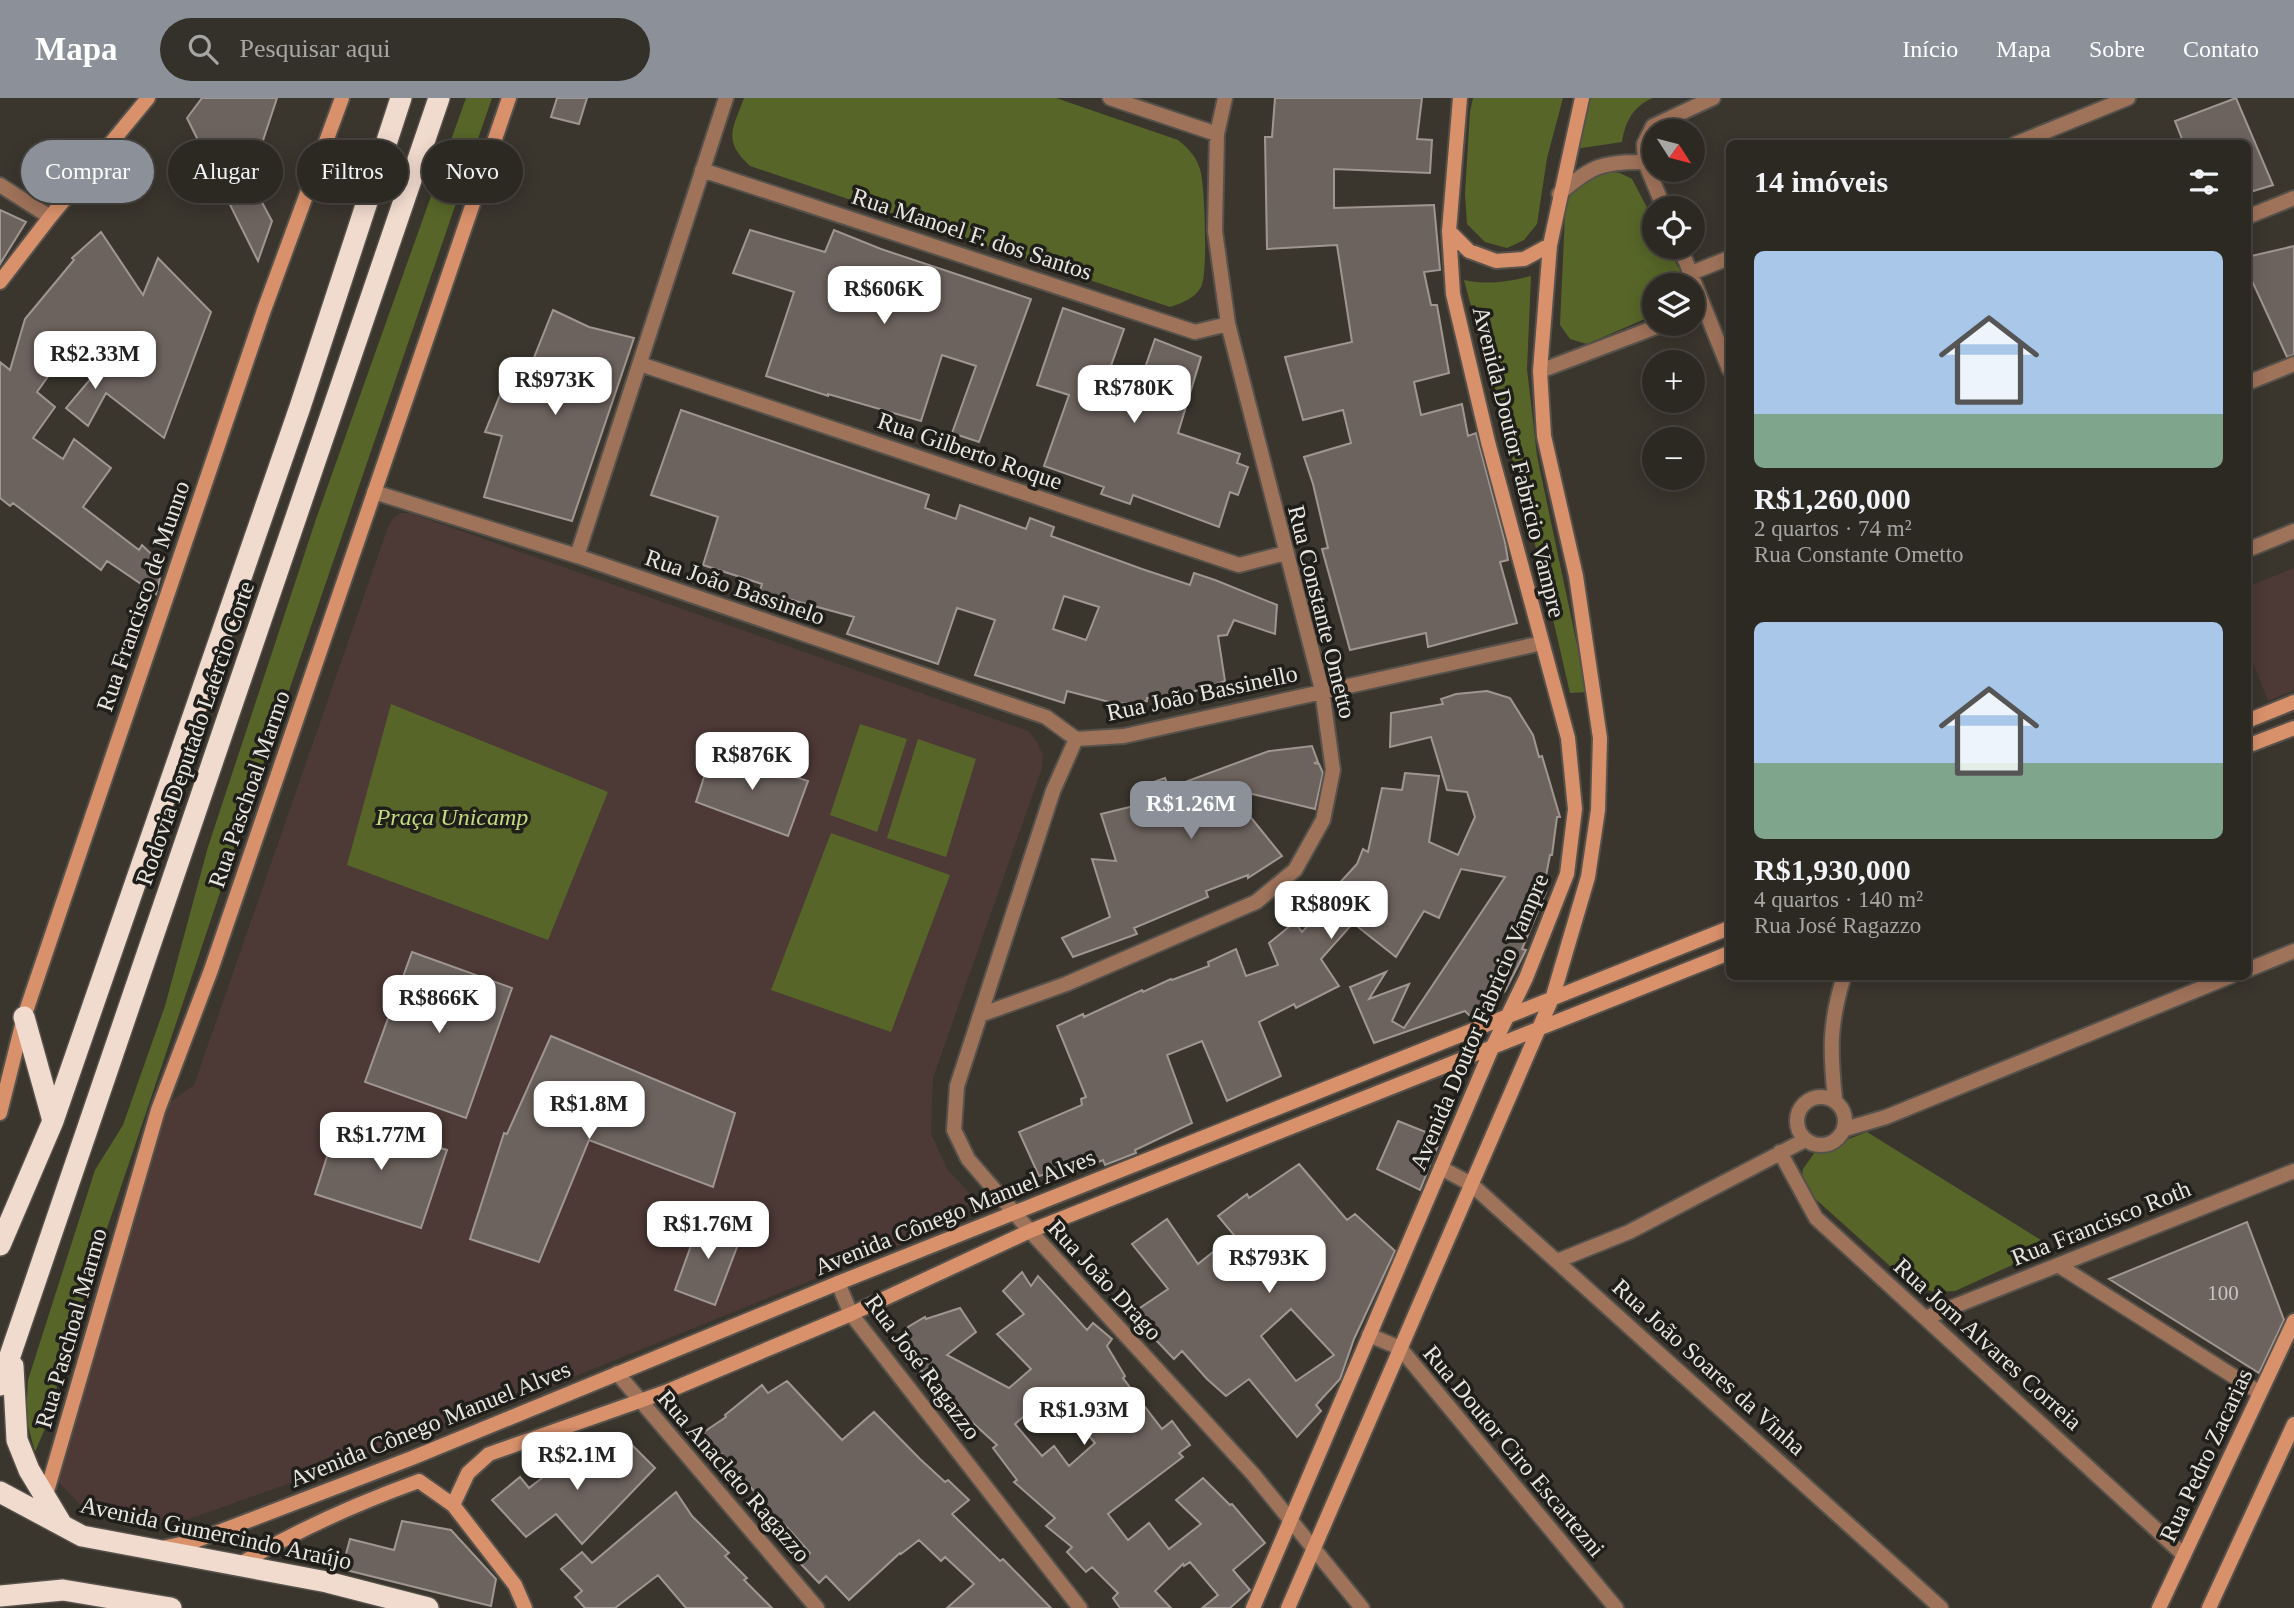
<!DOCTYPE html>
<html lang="pt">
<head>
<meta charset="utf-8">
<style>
  body { margin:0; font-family:Georgia,serif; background:#34302a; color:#f1f3f6; height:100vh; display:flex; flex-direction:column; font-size:26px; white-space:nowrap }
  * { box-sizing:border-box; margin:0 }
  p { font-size:23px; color:#a6a6a5 }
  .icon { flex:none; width:38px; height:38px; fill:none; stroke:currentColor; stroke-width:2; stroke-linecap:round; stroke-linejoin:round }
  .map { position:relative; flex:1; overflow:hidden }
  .details { position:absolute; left:1726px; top:42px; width:525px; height:840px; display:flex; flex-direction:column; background:#2c2822; border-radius:10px; box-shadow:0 4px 18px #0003,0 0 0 2px #484440 }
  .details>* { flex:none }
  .banner { position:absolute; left:21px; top:42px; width:665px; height:63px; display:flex; gap:14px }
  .needle { width:46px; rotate:126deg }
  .controls { position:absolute; left:1642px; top:21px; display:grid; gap:14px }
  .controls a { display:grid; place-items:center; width:63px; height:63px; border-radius:50%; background:#2c2822; box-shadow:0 4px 18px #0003,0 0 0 2px #484440; font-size:35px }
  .price { position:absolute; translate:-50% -60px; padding:0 16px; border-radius:14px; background:#fff; color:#222; font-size:23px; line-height:46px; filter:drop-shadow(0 2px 4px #0008) }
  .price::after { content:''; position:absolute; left:50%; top:42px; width:21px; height:16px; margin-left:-10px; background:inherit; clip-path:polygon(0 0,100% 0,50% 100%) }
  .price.selected { background:#8c9099; color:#fff }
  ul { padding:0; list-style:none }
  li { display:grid; align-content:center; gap:14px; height:371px; padding:0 28px }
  li span { display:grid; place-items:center; height:217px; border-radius:10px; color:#555 }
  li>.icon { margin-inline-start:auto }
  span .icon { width:126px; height:126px; fill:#fffc; stroke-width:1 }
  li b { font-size:30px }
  h2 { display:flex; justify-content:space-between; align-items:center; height:84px; padding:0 28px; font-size:30px }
  .tag { padding:0 24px; border-radius:32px; background:#2c2822; box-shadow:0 4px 18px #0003,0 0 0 2px #484440; font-size:24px; line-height:63px }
  .tag.selected { background:#8c9099; color:#fff }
  header { display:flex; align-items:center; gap:42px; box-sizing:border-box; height:98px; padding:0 35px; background:#8c9099; color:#fff }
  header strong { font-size:33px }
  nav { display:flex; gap:38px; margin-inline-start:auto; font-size:24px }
  .search { width:490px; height:63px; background:#34302a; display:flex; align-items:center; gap:18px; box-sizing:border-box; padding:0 24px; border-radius:38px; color:#a6a6a5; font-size:26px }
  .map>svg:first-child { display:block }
  .education { fill:#4d3936 }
  .green { fill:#576628 }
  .building { fill:#6d635e; stroke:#a09691; stroke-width:2; fill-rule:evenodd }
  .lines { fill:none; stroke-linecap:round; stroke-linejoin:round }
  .street-casing { stroke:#56524b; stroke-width:18 }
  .secondary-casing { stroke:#56524b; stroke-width:18 }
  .highway-casing { stroke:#56524b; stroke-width:24 }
  .street { stroke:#9f725a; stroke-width:14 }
  .secondary { stroke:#d9916c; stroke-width:14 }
  .highway { stroke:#f1dace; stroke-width:21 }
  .labels { text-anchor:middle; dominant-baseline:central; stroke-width:7; stroke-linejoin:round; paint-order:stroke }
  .number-label { font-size:21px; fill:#c9c5c0 }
  .street-label { font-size:24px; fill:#e8e6e1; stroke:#201e1a }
  .park-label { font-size:24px; font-style:italic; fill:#c4dc81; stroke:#201e1a }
</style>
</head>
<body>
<header>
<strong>Mapa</strong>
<div class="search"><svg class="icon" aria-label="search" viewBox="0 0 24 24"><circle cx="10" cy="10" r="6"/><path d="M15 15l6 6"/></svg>Pesquisar aqui</div>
<nav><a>Início</a><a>Mapa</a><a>Sobre</a><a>Contato</a></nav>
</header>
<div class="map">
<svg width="2294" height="1510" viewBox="0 0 2294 1510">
  <rect width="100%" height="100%" fill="#3a362e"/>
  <path class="education" d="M 401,415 L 410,415 L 1029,633 L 1037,644 L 1043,657 L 1042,670 L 933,980 L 931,1035 L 947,1071 L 973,1099 L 959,1119 L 903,1145 L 465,1323 L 172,1427 L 84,1411 L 55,1380 L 158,1012 L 194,987 L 388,429 L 393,420 Z
    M 2294,470 L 2294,592 L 2268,603 L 2247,550 L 2247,489 Z"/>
  <path class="green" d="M 466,0 L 492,0 L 234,753 L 57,1279 L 56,1304 L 35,1354 L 26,1320 L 28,1282 L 95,1072 L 123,1027 L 165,908 L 208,749 L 316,421 Z
    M 744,0 L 1056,0 L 1178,42 C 1189,51 1195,57 1200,71 C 1205,86 1208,178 1201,189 C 1194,201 1182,205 1170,209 L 750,68 C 722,42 733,31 744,0 Z
    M 1473,0 L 1563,0 L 1547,60 L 1537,126 L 1524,142 L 1507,150 L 1485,144 L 1467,126 L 1465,96 L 1470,14 Z
    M 1588,0 L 1653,0 C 1633,8 1625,24 1622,44 L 1575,51 Z
    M 1607,73 L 1620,75 L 1632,81 L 1654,123 L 1654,149 L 1667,149 L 1682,176 L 1680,187 L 1654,187 L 1654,217 L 1587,246 L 1570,241 L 1560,227 L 1565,116 C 1569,86 1580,82 1607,73 Z
    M 1531,178 L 1527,271 L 1537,358 L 1587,594 L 1570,595 L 1541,469 L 1464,182 C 1489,187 1507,184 1531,178 Z
    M 391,606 L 608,694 L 548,842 L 347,767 Z
    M 860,626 L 907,641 L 877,734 L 830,717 Z
    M 918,641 L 976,661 L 946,759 L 887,740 Z
    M 831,735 L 950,777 L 891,934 L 771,892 Z
    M 1867,1034 L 2052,1149 L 1955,1193 L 1934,1194 L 1909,1185 L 1801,1088 L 1803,1071 L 1815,1054 Z"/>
  <path class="building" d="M 202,0 L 277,0 L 250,82 L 272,123 L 258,163 L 187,20 Z
    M 557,0 L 587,0 L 579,26 L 551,19 Z
    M 1275,0 L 1422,0 L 1417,41 L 1432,42 L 1430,75 L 1334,71 L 1334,110 L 1434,107 L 1440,172 L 1424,174 L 1431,207 L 1437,207 L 1449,275 L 1414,284 L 1421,317 L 1462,306 L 1468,338 L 1476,335 L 1505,444 L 1508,462 L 1500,464 L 1517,525 L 1428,549 L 1426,535 L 1350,552 L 1322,451 L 1328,450 L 1313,386 L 1304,359 L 1351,345 L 1343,312 L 1303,322 L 1285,259 L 1352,244 L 1337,147 L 1267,151 L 1265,39 L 1272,39 Z
    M 2236,0 L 2273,87 L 2247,95 L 2247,46 L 2184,46 L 2175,23 Z
    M 0,112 L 26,124 L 0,166 Z
    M 750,132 L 825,154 L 834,132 L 881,151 L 1031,201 L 979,344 L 952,335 L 976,268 L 942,257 L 921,323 L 828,296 L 828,298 L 766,278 L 794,194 L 733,175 Z
    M 101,134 L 143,197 L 158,160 L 211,214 L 164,340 L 106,295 L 88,328 L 66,310 L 93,278 L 64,256 L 37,294 L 55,309 L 33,340 L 63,361 L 74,341 L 111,370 L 83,409 L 139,452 L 142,447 L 163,467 L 156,496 L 107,463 L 101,472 L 13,405 L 10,408 L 0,400 L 0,264 L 10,272 L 25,221 L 74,162 L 72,160 Z
    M 2294,148 L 2294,257 L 2287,259 L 2247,172 L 2247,159 Z
    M 1063,210 L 1124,231 L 1101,296 L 1132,307 L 1155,241 L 1201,259 L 1178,335 L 1240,356 L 1237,365 L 1248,369 L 1238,397 L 1230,394 L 1219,429 L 1133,397 L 1130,406 L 1101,396 L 1104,389 L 1044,368 L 1069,297 L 1037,287 Z
    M 553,212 L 589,229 L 634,240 L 572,423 L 484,399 L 502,338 L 485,334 L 513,265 L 529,272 Z
    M 681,312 L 929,397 L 925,410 L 956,421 L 960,407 L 1026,431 L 1030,420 L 1054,429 L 1051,438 L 1142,471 L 1190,487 L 1194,475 L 1215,482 L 1277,507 L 1275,536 L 1234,522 L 1227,537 L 1218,538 L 1225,583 L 1192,594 L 1192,597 L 1147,600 L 1147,603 L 1117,606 L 1067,593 L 1064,605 L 975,577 L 995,522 L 957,510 L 938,566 L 847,536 L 854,519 L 792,502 L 789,512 L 757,502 L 762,486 L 703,467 L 718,419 L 651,397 ZM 1064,498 L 1099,509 L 1086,542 L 1053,531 Z
    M 1487,593 L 1510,600 L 1533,637 L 1539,659 L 1542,658 L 1560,719 L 1557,719 L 1552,757 L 1550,757 L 1543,793 L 1546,794 L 1522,851 L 1526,852 L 1505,893 L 1471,919 L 1465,913 L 1374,945 L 1350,889 L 1386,874 L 1369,901 L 1409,886 L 1392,923 L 1404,930 L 1505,779 L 1461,771 L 1439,820 L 1424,813 L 1396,859 L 1353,825 L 1321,861 L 1339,888 L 1296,910 L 1294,906 L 1259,924 L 1281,978 L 1227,1003 L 1202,943 L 1167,957 L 1192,1025 L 1135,1052 L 1136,1055 L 1105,1067 L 1103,1062 L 1070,1076 L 1067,1070 L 1039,1078 L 1019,1034 L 1082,1007 L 1081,1001 L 1086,999 L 1057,928 L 1083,916 L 1084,919 L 1142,892 L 1143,894 L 1171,881 L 1172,882 L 1209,868 L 1208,864 L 1236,851 L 1246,878 L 1278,867 L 1269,845 L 1295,824 L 1302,834 L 1329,806 L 1324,802 L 1357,766 L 1363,751 L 1368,754 L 1382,690 L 1402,692 L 1405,675 L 1439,678 L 1429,744 L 1458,757 L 1475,719 L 1467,694 L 1447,692 L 1431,639 L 1390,649 L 1391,615 L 1443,606 L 1441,601 L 1456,596 Z
    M 1312,648 L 1318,664 L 1314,665 L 1319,666 L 1323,675 L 1315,711 L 1227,690 L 1282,758 L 1248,780 L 1248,777 L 1206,793 L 1208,799 L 1134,830 L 1137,836 L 1073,859 L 1062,840 L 1110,819 L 1092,761 L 1116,763 L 1101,716 L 1142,706 L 1136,690 L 1165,680 L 1169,690 L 1269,653 Z
    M 713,651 L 808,683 L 788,738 L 696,704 Z
    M 412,854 L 512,890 L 466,1020 L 365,984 Z
    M 551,938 L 735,1015 L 713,1089 L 589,1042 L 539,1164 L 470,1141 L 504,1035 L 507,1036 Z
    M 340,1018 L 447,1052 L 421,1130 L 315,1096 Z
    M 1398,1023 L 1441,1040 L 1420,1092 L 1377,1071 Z
    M 1299,1066 L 1347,1122 L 1355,1116 L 1395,1153 L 1354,1241 L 1340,1281 L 1316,1307 L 1321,1313 L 1297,1339 L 1249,1281 L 1226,1298 L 1207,1281 L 1182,1253 L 1174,1261 L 1131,1216 L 1168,1191 L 1132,1146 L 1167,1121 L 1198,1166 L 1234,1137 L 1218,1118 L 1247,1096 L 1249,1100 ZM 1291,1211 L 1334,1257 L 1296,1283 L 1261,1238 Z
    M 702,1117 L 742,1136 L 715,1207 L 675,1192 Z
    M 2247,1124 L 2284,1222 L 2259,1275 L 2109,1181 Z
    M 1022,1174 L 1031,1188 L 1038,1178 L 1087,1232 L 1093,1225 L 1112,1241 L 1107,1248 L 1125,1278 L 1123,1280 L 1162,1331 L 1172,1323 L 1190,1347 L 1179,1355 L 1183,1359 L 1108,1416 L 1128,1442 L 1149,1425 L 1169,1451 L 1201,1426 L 1176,1402 L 1203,1380 L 1230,1407 L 1232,1406 L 1265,1445 L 1233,1472 L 1250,1492 L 1230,1510 L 1202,1510 L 1218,1497 L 1190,1464 L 1184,1468 L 1183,1466 L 1155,1493 L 1171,1510 L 1120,1510 L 1113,1500 L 1118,1495 L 1092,1469 L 1086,1474 L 1067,1454 L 1072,1449 L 1046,1428 L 1055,1420 L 1014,1384 L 1017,1382 L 993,1350 L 997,1347 L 950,1304 L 920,1275 L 922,1273 L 897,1250 L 908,1229 L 925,1219 L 926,1221 L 960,1210 L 976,1234 L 947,1257 L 1009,1290 L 1031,1271 L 997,1236 L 1024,1216 L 1003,1193 ZM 1052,1294 L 1095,1345 L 1069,1368 L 1054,1348 L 1042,1358 L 1015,1326 Z
    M 787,1283 L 842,1342 L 874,1314 L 920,1361 L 945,1384 L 948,1382 L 969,1402 L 952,1416 L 1000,1463 L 1003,1461 L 1051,1510 L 947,1510 L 974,1486 L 945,1459 L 941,1463 L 919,1442 L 901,1456 L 900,1455 L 849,1502 L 826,1478 L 819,1485 L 799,1464 L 810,1455 L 785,1427 L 782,1429 L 763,1408 L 765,1406 L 722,1356 L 709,1365 L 695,1340 L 726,1319 L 725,1317 L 762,1287 L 768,1295 Z
    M 624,1339 L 655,1370 L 582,1446 L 556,1416 L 526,1439 L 492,1402 L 520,1379 L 529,1390 L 556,1369 L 563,1377 L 598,1350 L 606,1360 Z
    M 676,1394 L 692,1418 L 729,1455 L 725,1458 L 747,1480 L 744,1482 L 772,1510 L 686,1510 L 658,1477 L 615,1510 L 585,1510 L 575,1499 L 582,1493 L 561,1471 L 582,1454 L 592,1465 Z
    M 402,1423 L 451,1432 L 496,1481 L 491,1508 L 342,1471 L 350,1441 L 394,1452 Z"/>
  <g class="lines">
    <g class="street-casing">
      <path id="street" d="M 1110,0 L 1217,36
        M 2015,46 L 2128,0
        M 702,72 L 1195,234 L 1228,226
        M 0,87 L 50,119
        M 1559,96 C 1591,68 1603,63 1645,64
        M 1664,110 L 1645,64 L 1644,46 L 1653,28 L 1713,0
        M 2247,119 L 2294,100
        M 1680,149 L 1729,271
        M 1691,175 L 1729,160
        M 640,266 L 1239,467 L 1286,455
        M 1540,273 L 1664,226
        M 2247,285 L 2294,266
        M 374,394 L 577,458 L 1046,619 L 1076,641
        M 2247,452 L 2294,433
        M 577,458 L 726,0
        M 1076,641 L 1053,693 L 957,988 L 954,1032 L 968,1061 L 1030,1133 L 1253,1376 L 1362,1510
        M 1076,641 L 1124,638 L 1542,545
        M 2247,872 L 2294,853
        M 980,917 L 1066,886 L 1256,804 L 1295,772 L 1323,722 L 1333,672 L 1322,592 L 1228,226 L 1215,133 L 1217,36 L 1225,0
        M1797 1023a24 24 0 1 1 48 0a24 24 0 1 1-48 0Z
        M 1835,1001 C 1830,953 1829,926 1844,878
        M 1845,1031 L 1886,1019 L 2231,878
        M 1780,1054 L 1816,1120 L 2184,1457
        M 1441,1070 L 1471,1086 L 1941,1510
        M 1557,1163 L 1629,1134 L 1805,1042
        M 2058,1167 L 2260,1295
        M 838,1185 L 851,1216 L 1080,1510
        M 1925,1220 L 2294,1073
        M 1369,1237 L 1400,1250 L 1616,1510
        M 617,1275 L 817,1510"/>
    </g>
    <g class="secondary-casing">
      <path id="secondary" d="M 1449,133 L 1469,153 L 1496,163 L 1524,161 L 1550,147
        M 0,184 L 50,119 L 148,0
        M 2247,623 L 2294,604
        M 2247,648 L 2294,630
        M 0,1015 L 24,919 L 264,212 L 342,0
        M 419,1383 L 453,1407 L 515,1487 L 525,1510
        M 45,1400 L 158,1012 L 211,872 L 509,0
        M 453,1407 L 468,1375 L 489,1356 L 668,1293 L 851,1216 L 1030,1133 L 1729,855
        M 166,1449 L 195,1443 L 412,1360 L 838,1185 L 1729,830
        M 237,1468 C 295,1433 355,1406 419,1383
        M 1253,1510 L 1492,950 L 1526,880 L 1567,776 L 1575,711 L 1568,640 L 1488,344 L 1453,196 L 1449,133 L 1460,0
        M 1288,1510 L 1553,898 L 1588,779 L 1598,712 L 1600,640 L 1576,478 L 1544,338 L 1540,273 L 1550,147 L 1582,0
        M 2159,1510 L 2294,1223
        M 2209,1510 L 2294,1326"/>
    </g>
    <g class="highway-casing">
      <path id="highway" d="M 24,919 L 53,1023
        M 0,1147 L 53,1023 L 300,309 L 401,0
        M 13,1268 L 17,1342 L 29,1372 L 62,1427
        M 0,1287 L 439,0
        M 0,1394 L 82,1438 L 327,1484 L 428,1510
        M 0,1498 L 63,1492 L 171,1510"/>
    </g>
    <use href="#street" class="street"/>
    <use href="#secondary" class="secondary"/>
    <use href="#highway" class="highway"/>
  </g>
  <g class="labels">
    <g class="number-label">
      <text x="2223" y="1195">100</text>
    </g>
    <g class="street-label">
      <text transform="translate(972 136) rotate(18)">Rua Manoel F. dos Santos</text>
      <text transform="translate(970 353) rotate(19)">Rua Gilberto Roque</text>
      <text transform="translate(1519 364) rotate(76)">Avenida Doutor Fabricio Vampre</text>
      <text transform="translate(735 489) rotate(19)">Rua João Bassinelo</text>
      <text transform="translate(143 498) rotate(-71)">Rua Francisco de Munno</text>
      <text transform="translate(1322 514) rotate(76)">Rua Constante Ometto</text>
      <text transform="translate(1202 595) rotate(-12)">Rua João Bassinello</text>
      <text transform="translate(195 635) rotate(-71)">Rodovia Deputado Laércio Corte</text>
      <text transform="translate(249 691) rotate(-71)">Rua Paschoal Marmo</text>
      <text transform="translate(1479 924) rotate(-67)">Avenida Doutor Fabricio Vampre</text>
      <text transform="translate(955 1114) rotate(-22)">Avenida Cônego Manuel Alves</text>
      <text transform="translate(2101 1125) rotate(-22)">Rua Francisco Roth</text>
      <text transform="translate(1105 1182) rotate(47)">Rua João Drago</text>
      <text transform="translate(71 1230) rotate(-74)">Rua Paschoal Marmo</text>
      <text transform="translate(1988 1246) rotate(42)">Rua Jorn Alvares Correia</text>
      <text transform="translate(923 1269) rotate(53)">Rua José Ragazzo</text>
      <text transform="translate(1709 1269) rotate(42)">Rua João Soares da Vinha</text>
      <text transform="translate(430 1326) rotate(-22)">Avenida Cônego Manuel Alves</text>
      <text transform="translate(1514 1353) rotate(50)">Rua Doutor Ciro Escartezni</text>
      <text transform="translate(2206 1357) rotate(-65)">Rua Pedro Zacarias</text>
      <text transform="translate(734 1378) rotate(49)">Rua Anacleto Ragazzo</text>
      <text transform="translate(216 1435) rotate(12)">Avenida Gumercindo Araújo</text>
    </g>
    <g class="park-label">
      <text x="452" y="719">Praça Unicamp</text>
    </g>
  </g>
</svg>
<div class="controls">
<a><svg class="needle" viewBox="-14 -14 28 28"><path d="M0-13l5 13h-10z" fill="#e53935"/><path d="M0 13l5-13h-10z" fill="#a6a6a5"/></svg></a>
<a><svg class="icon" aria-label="locate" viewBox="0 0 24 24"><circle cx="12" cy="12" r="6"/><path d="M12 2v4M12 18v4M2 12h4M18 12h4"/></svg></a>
<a><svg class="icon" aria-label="layers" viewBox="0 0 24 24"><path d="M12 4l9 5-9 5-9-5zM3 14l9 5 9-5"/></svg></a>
<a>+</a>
<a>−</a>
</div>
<b class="price" style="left:884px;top:228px">R$606K</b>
<b class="price" style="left:95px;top:293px">R$2.33M</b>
<b class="price" style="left:555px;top:319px">R$973K</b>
<b class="price" style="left:1134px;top:327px">R$780K</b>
<b class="price" style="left:752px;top:694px">R$876K</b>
<b class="price selected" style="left:1191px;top:743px">R$1.26M</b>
<b class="price" style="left:1331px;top:843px">R$809K</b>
<b class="price" style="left:439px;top:937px">R$866K</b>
<b class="price" style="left:589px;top:1043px">R$1.8M</b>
<b class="price" style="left:381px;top:1074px">R$1.77M</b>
<b class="price" style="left:708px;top:1163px">R$1.76M</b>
<b class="price" style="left:1269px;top:1197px">R$793K</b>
<b class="price" style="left:1084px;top:1349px">R$1.93M</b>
<b class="price" style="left:577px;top:1394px">R$2.1M</b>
<div class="banner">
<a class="tag selected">Comprar</a>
<a class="tag">Alugar</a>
<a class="tag">Filtros</a>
<a class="tag">Novo</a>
</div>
<section class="details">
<h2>14 imóveis<svg class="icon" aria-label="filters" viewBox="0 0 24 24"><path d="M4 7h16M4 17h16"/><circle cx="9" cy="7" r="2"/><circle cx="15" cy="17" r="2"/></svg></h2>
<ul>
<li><span style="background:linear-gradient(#a9c7e8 75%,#7fa58c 0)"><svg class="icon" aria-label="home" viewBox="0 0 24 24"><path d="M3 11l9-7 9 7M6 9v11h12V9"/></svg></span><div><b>R$1,260,000</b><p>2 quartos · 74 m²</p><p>Rua Constante Ometto</p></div></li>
<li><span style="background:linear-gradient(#a9c7e8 65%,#7fa58c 0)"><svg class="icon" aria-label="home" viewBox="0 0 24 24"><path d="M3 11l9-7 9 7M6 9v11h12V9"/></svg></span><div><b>R$1,930,000</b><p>4 quartos · 140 m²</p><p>Rua José Ragazzo</p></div></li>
</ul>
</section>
</div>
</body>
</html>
